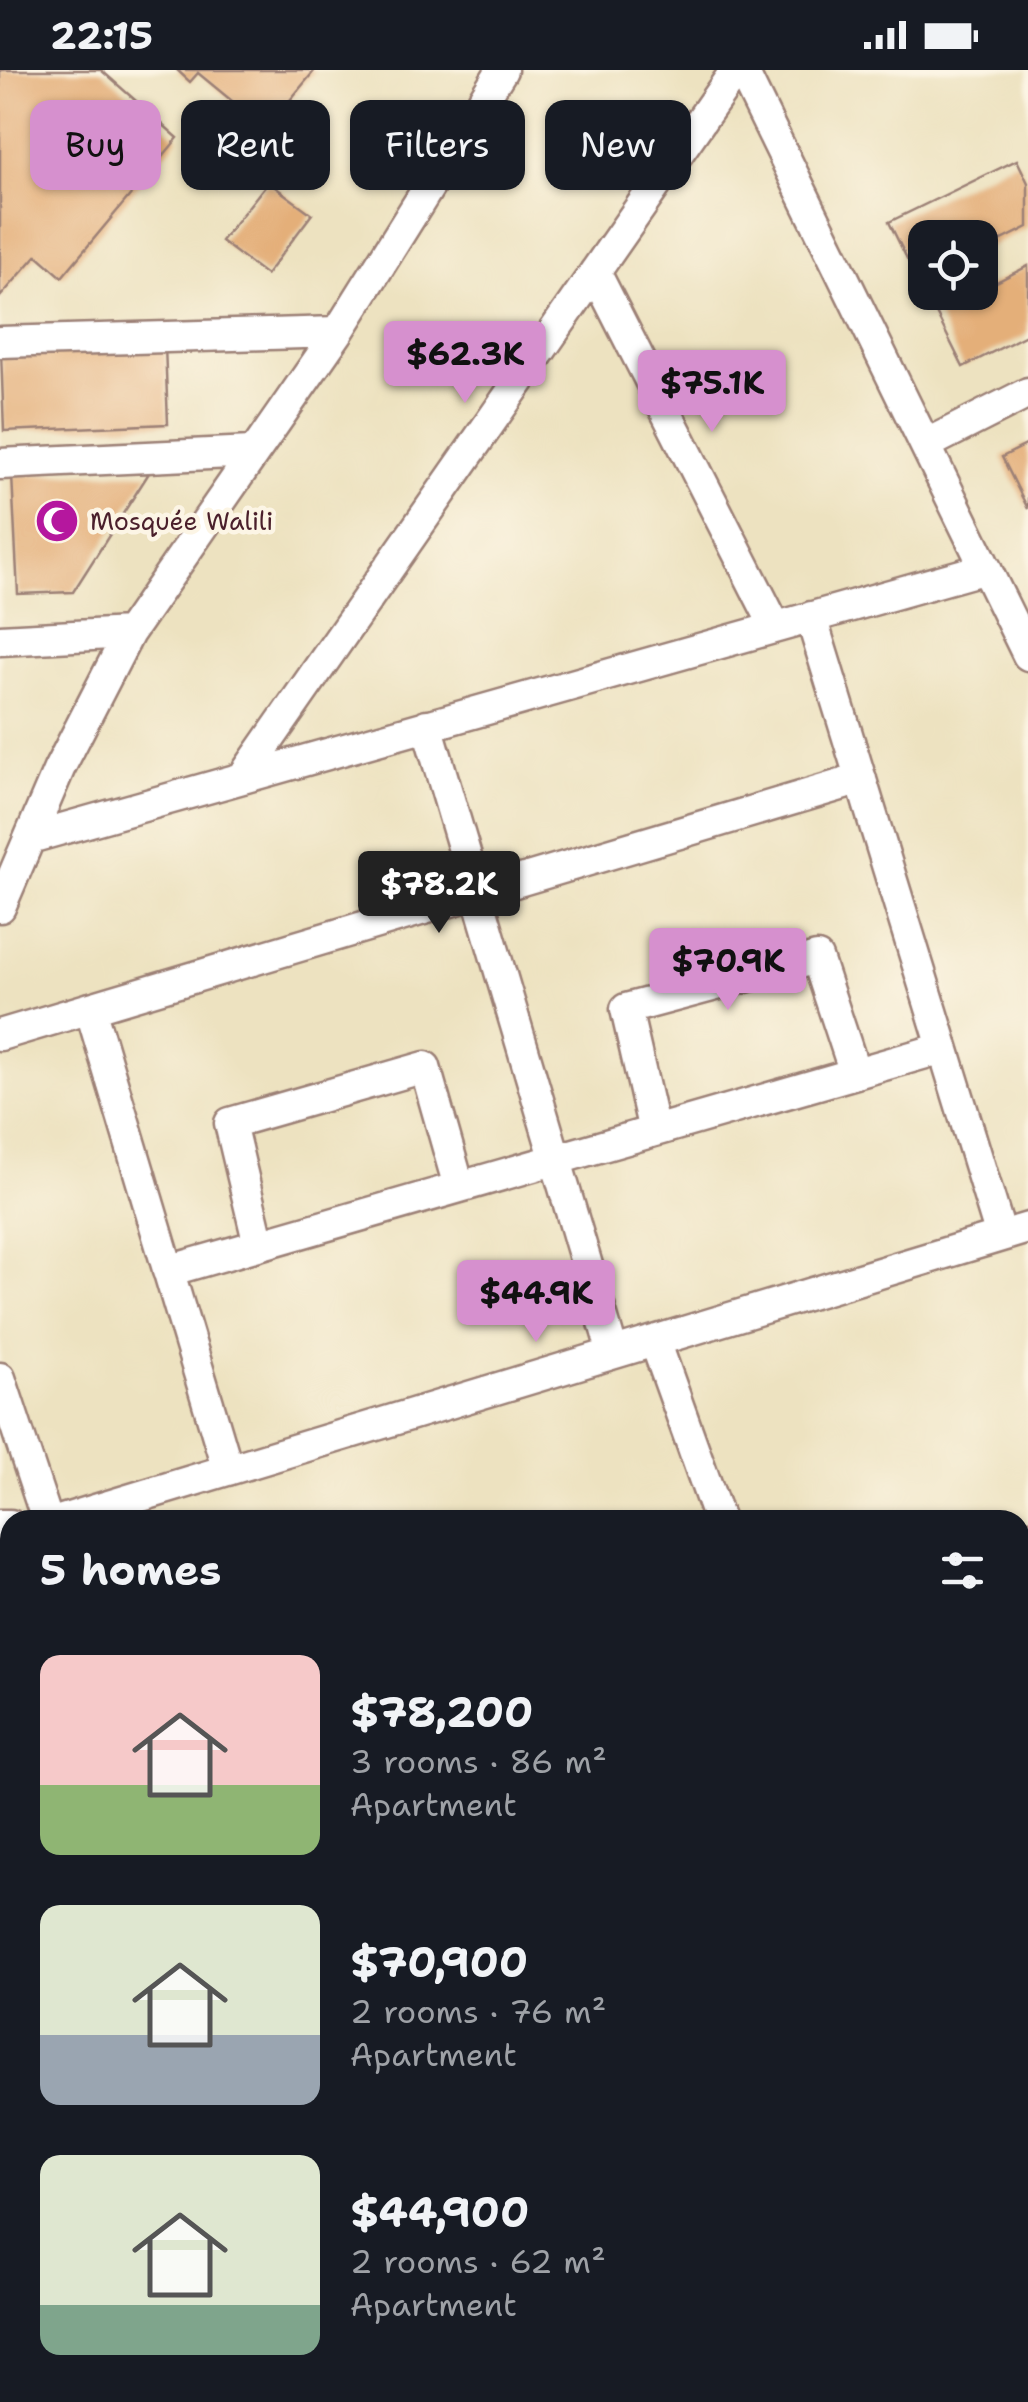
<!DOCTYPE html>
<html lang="en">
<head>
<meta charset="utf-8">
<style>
  body { margin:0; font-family:"Shantell Sans",sans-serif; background:#242831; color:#f1f3f6; height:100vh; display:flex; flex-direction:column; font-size:38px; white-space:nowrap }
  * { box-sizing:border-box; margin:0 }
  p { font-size:32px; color:#9ea1a6 }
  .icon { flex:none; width:55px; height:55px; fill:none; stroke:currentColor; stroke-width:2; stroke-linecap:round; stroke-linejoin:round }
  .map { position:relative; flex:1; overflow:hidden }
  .side { position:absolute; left:0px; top:1440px; width:1030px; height:892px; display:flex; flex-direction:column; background:#171b24; border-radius:30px 30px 0 0; box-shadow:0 2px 8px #0004 }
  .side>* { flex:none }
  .guide { position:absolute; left:30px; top:30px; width:970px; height:90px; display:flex; gap:20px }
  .fabs { position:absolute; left:908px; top:150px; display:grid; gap:20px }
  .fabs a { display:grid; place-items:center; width:90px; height:90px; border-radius:20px; background:#171b24; box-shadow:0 2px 8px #0004; font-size:50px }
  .price { position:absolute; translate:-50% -85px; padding:0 22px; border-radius:10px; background:#d690ce; color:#111; font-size:32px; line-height:65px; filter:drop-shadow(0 2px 5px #0008) }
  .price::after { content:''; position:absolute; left:50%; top:60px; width:30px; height:22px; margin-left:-15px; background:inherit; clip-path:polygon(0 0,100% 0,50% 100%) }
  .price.selected { background:#222; color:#fff }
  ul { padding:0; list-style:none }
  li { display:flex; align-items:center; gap:30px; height:250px; padding:0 40px }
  li span { display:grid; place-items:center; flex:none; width:280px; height:200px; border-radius:20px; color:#555 }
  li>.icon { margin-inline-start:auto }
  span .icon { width:120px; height:120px; fill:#fffc; stroke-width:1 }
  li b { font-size:42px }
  h2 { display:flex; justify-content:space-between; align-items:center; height:120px; padding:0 40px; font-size:42px }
  .chip { padding:0 35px; border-radius:20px; background:#171b24; box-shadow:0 2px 8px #0004; font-size:35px; line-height:90px }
  .chip.selected { background:#d690ce; color:#111 }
  .status { display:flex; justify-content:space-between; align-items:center; height:70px; padding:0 50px; background:#171b24; direction:ltr }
  .status svg { height:28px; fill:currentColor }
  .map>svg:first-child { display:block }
  .building { fill:#e4af79 }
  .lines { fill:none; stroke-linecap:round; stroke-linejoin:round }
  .minor-casing { stroke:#9c8076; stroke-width:35 }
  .minor { stroke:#fff; stroke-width:30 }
  .labels { text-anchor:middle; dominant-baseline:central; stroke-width:9; stroke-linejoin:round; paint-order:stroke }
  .poi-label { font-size:25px; fill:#4a1f2b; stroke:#fcf5e5; text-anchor:start }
</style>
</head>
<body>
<div class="status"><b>22:15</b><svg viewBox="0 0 49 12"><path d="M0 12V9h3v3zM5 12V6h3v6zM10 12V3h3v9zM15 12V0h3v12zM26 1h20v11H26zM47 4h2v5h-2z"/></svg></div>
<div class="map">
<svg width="1028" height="2332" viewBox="0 0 1028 2332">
  <rect width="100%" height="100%" fill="#fcf5e5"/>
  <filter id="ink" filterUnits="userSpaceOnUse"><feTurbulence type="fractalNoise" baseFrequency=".01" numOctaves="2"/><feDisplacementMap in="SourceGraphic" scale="20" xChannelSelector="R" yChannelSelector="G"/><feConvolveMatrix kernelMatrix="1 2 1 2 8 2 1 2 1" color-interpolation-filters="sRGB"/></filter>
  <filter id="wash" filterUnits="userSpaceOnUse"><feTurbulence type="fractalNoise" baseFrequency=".0048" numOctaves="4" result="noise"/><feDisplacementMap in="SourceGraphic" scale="40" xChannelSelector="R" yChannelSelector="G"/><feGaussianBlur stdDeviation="2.25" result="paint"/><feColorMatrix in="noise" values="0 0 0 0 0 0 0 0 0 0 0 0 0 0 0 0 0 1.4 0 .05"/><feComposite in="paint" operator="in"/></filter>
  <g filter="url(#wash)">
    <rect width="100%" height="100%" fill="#ede2c0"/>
    <g id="blocks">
      <path class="building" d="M 0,0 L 101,0 L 178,68 L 62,207 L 37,185 L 0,227 Z
        M 177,0 L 315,0 L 266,59 L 198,3 L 190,12 Z
        M 1017,90 L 1028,113 L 1028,157 L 980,181 L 980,168 L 925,168 L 925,208 L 918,211 L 889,152 Z
        M 268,112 L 312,144 L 266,205 L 221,171 Z
        M 1028,196 L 1028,264 L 963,297 L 936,243 Z
        M 165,275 L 168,354 L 4,361 L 1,282 Z
        M 1028,374 L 1028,439 L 1002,387 Z
        M 149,403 L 73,522 L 18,524 L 12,405 Z
        M 1028,1975 L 1028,2040 L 1020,2042 L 1020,1977 Z
        M 351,2322 L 546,2322 L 546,2323 L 519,2332 L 353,2332 Z
        M 635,2322 L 698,2322 L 701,2332 L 638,2332 Z"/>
    </g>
  </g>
  <g filter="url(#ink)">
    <use href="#blocks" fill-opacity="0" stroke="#9c8076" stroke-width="2.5"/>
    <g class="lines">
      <g class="minor-casing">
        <path id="minor" d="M 742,0 L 1028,585
          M 595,202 L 775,556
          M 0,272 L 338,262
          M 927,374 L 1028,323
          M 0,394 L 252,382
          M 811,547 L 1001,1166
          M 0,570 L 129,563
          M 427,655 L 613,1283
          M 243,707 L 736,0
          M 30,768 L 986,498
          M 0,837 L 59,699 L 129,563 L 338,262 L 502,0
          M 90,938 L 228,1400
          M 0,965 L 861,709
          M 654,1061 L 626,939 L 817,888 L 855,1003
          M 259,1175 L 230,1053 L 425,997 L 459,1117
          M 168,1201 L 943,978
          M 655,1271 L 719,1450
          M 0,1308 L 47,1450
          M 62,1450 L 1028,1158
          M 0,1455 L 10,1455
          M 1020,1468 L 1028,1466
          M 1020,1640 L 1028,1668
          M 1020,1874 L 1028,1872
          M 0,1889 L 10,1888
          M 0,2060 L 10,2059
          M 1020,2082 L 1028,2079
          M 63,2322 L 64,2332
          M 320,2322 L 323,2332"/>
      </g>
      <use href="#minor" class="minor"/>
    </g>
  </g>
  <defs>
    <g id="mosque-disc" transform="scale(2.25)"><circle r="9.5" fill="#b5179e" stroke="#fcf5e5"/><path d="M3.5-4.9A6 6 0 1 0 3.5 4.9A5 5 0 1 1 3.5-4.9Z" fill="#fff"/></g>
  </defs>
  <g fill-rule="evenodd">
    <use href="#mosque-disc" x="57" y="451"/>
  </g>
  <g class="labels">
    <g class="poi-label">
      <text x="90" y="451">Mosquée Walili</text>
    </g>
  </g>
</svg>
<div class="fabs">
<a><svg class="icon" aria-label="locate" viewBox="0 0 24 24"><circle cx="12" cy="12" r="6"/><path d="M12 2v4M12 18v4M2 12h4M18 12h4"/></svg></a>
</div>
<b class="price" style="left:465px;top:336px">$62.3K</b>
<b class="price" style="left:712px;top:365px">$75.1K</b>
<b class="price selected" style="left:439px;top:866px">$78.2K</b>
<b class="price" style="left:728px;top:943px">$70.9K</b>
<b class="price" style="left:536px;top:1275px">$44.9K</b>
<div class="guide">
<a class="chip selected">Buy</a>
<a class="chip">Rent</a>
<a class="chip">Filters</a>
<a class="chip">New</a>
</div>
<section class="side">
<h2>5 homes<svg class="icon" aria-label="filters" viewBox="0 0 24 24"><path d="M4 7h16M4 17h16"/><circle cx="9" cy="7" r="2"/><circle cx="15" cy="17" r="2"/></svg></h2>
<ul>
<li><span style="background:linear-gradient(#f6c9c9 65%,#8fb573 0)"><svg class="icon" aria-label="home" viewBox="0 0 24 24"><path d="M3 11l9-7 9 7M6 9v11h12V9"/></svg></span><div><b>$78,200</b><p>3 rooms · 86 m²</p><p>Apartment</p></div></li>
<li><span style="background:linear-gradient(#dfe7d0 65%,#9aa5b1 0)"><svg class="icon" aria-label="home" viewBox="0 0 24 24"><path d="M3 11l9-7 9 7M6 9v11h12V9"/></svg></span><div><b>$70,900</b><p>2 rooms · 76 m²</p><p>Apartment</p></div></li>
<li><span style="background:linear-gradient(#dfe7d0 75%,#7fa58c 0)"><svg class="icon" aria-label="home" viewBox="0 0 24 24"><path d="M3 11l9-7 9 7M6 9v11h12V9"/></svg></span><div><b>$44,900</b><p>2 rooms · 62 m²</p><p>Apartment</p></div></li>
</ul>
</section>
</div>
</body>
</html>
